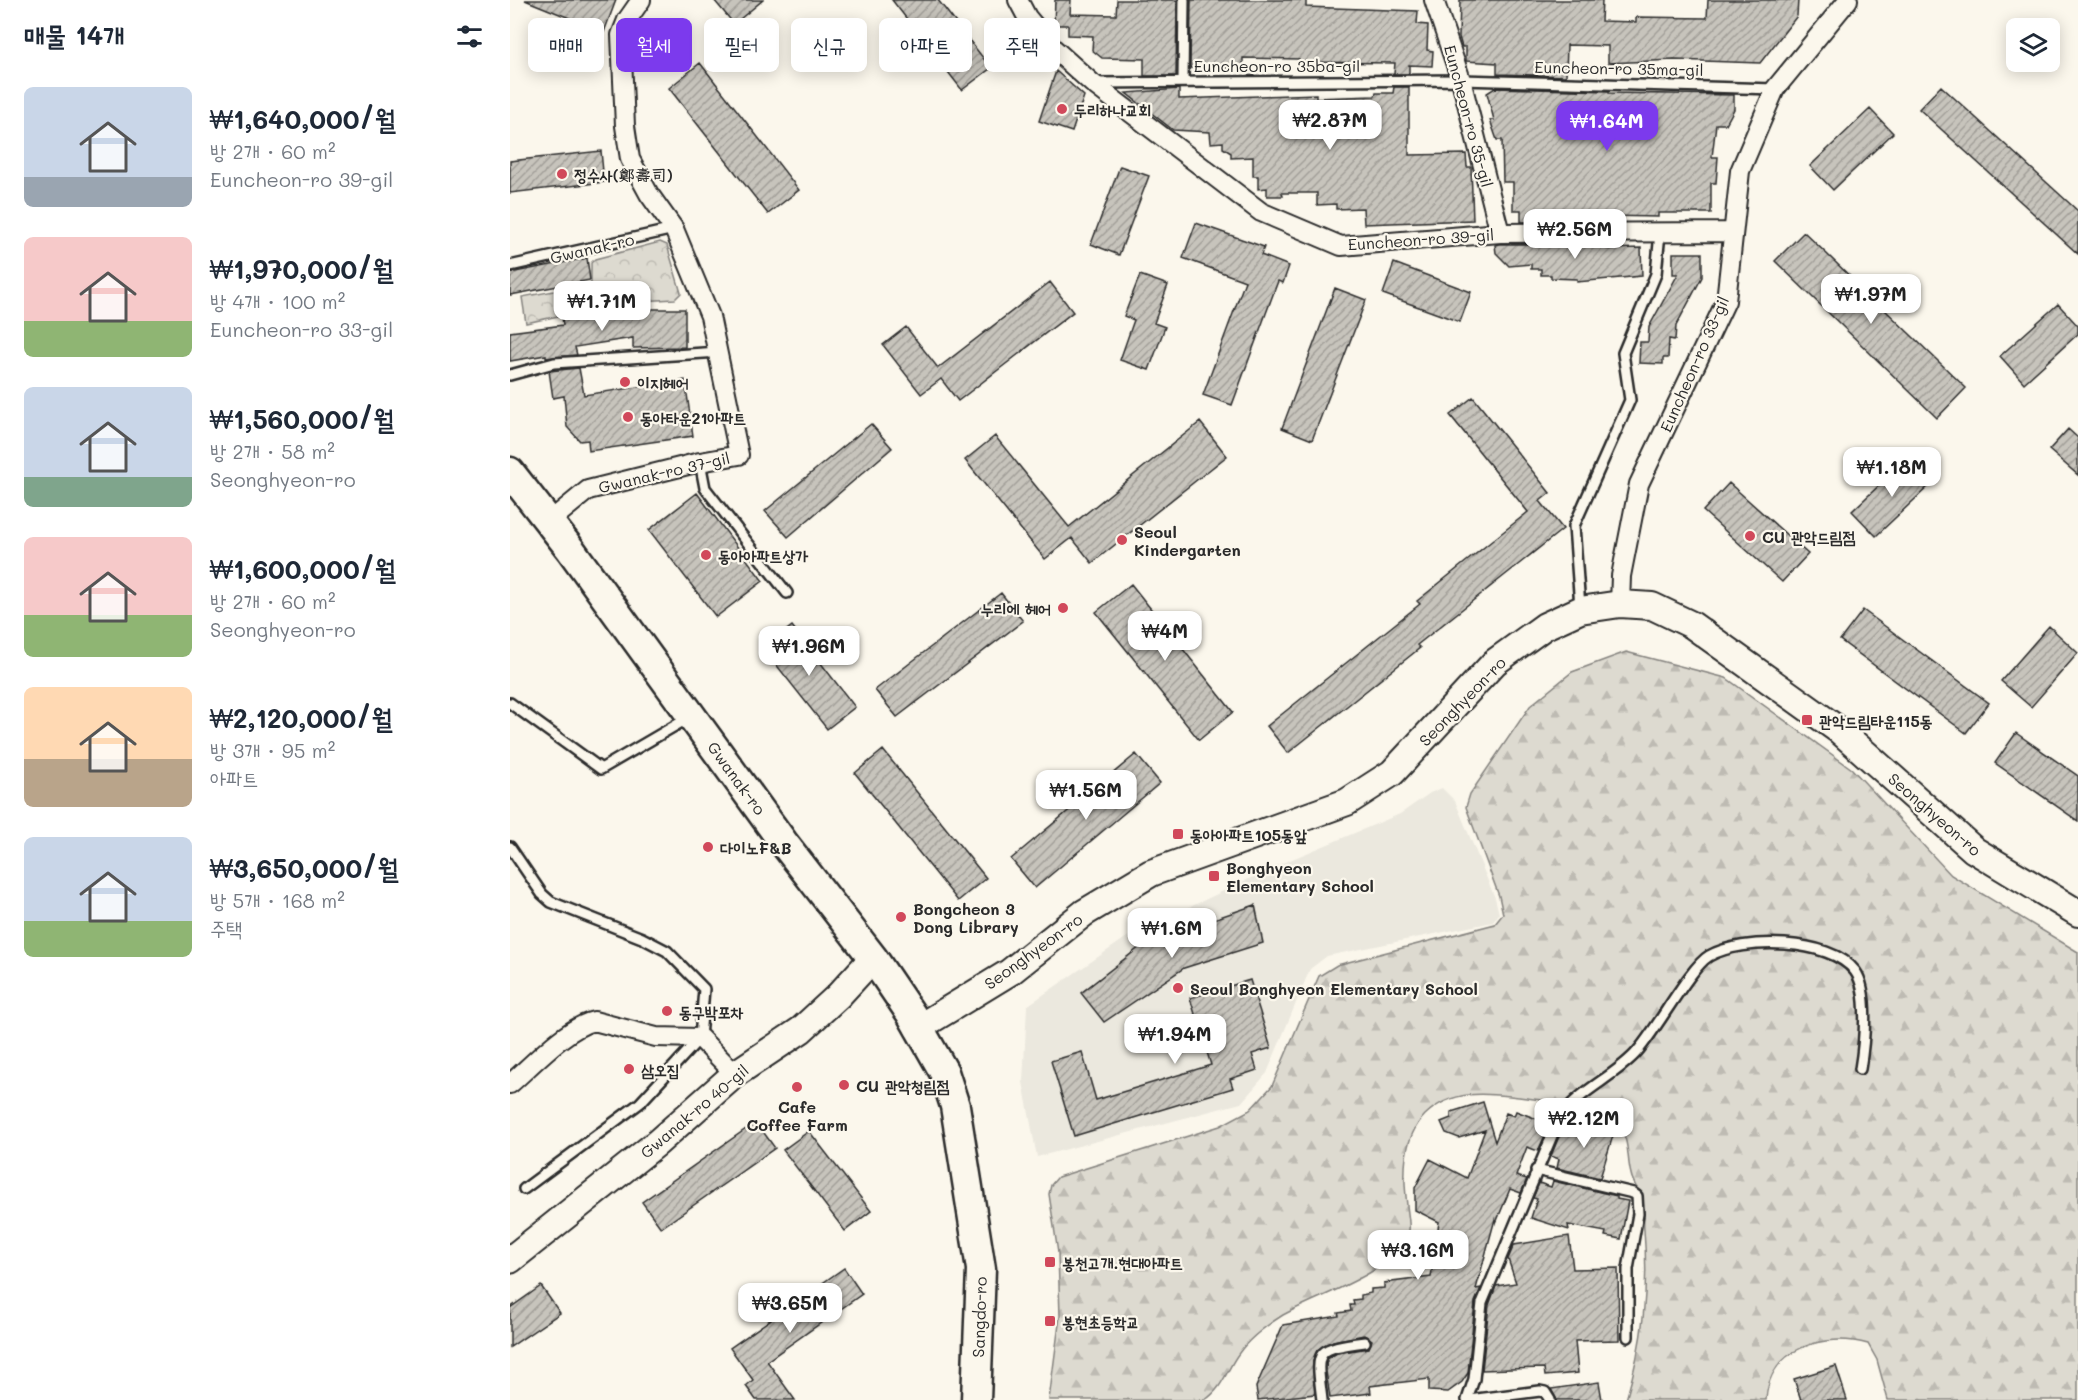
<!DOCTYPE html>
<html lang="ko">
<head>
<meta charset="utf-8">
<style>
  body { margin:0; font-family:Mali,"LXGW WenKai TC","Poor Story",sans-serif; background:#f6f6f7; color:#1f2937; height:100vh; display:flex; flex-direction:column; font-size:22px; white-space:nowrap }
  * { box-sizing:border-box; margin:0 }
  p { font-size:20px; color:#747a83 }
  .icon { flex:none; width:33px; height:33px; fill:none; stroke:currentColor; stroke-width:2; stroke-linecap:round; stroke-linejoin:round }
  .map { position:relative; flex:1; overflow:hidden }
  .details { display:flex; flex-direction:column; background:#fff; width:510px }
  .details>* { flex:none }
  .hud { position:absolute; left:18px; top:18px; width:570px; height:54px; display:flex; gap:12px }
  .buttons { position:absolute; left:1496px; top:18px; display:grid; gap:12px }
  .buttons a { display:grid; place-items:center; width:54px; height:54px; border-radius:9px; background:#fff; box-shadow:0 3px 15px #0003; font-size:30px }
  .price { position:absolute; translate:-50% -51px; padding:0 14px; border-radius:12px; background:#fff; color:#222; font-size:20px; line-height:39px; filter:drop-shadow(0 2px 3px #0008) }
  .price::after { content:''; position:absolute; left:50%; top:36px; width:18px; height:14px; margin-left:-9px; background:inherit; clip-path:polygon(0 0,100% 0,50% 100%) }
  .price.on { background:#7c3aed; color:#fff }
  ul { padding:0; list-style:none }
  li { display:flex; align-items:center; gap:18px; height:150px; padding:0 24px }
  li span { display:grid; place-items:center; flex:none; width:168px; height:120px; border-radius:9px; color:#555 }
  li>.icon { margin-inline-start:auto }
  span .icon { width:72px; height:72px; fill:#fffc; stroke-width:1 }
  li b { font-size:26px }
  h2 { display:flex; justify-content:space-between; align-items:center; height:72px; padding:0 24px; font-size:26px }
  .pill { padding:0 21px; border-radius:9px; background:#fff; box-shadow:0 3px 15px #0003; font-size:21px; line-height:54px }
  .pill.on { background:#7c3aed; color:#fff }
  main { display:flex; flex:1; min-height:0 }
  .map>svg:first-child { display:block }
  .built { fill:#ebe8de }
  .forest { fill:url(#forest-firs); stroke:#84827e; stroke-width:1.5 }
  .park { fill:url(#park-crowns); stroke:#84827e; stroke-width:1.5 }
  .building { fill:url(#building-hatch); stroke:#2b2b2b; stroke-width:1.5 }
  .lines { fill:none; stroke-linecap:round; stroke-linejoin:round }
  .lane-casing { stroke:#2b2b2b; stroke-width:14 }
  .street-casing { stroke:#2b2b2b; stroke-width:22 }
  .secondary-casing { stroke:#2b2b2b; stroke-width:30 }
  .primary-casing { stroke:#2b2b2b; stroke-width:33 }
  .lane { stroke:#fbf7ec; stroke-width:9 }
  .street { stroke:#fbf7ec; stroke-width:18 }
  .secondary { stroke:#fbf7ec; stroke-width:26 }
  .primary { stroke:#fbf7ec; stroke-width:28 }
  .poi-dot { fill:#d1495b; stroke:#fbf7ec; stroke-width:2 }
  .labels { text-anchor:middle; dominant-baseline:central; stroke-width:4.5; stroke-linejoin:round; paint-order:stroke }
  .street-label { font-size:16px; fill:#2b2b2b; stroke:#fbf7ec }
  .poi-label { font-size:16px; font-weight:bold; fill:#2b2b2b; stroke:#fbf7ec; text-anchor:start }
</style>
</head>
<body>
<main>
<section class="details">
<h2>매물 14개<svg class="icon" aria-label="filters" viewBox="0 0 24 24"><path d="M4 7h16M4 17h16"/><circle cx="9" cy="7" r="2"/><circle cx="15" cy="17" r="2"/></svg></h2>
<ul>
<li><span style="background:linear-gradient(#c9d6e8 75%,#9aa5b1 0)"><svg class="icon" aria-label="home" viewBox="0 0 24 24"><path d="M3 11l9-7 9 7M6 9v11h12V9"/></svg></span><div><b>₩1,640,000/월</b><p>방 2개 · 60 m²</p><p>Euncheon-ro 39-gil</p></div></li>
<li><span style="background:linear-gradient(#f6c9c9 70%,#8fb573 0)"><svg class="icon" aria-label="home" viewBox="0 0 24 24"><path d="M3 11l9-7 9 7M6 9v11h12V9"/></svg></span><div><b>₩1,970,000/월</b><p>방 4개 · 100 m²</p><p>Euncheon-ro 33-gil</p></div></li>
<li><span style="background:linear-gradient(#c9d6e8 75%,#7fa58c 0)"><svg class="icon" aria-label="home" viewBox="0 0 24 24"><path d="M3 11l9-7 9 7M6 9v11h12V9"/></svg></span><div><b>₩1,560,000/월</b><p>방 2개 · 58 m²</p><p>Seonghyeon-ro</p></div></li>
<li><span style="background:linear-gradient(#f6c9c9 65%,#8fb573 0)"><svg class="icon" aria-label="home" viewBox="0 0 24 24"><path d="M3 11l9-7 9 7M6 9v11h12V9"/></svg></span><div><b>₩1,600,000/월</b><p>방 2개 · 60 m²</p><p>Seonghyeon-ro</p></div></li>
<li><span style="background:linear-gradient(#ffd9b3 60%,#b9a48a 0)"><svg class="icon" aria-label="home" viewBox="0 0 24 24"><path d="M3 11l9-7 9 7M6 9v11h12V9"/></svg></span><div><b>₩2,120,000/월</b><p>방 3개 · 95 m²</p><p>아파트</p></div></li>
<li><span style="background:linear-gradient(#c9d6e8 70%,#8fb573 0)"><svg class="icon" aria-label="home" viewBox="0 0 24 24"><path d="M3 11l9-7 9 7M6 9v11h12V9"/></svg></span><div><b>₩3,650,000/월</b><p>방 5개 · 168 m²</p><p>주택</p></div></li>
</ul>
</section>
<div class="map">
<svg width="1568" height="1400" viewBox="0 0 1568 1400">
  <defs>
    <pattern id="forest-firs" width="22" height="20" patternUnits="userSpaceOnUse" patternTransform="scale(1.5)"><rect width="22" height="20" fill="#dddad0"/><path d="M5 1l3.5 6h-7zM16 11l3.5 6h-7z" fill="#bebbb3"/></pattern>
    <pattern id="park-crowns" width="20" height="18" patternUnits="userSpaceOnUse" patternTransform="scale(1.5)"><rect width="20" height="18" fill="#dddad0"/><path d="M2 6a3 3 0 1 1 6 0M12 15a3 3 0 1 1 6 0" fill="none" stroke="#bebbb3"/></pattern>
    <pattern id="building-hatch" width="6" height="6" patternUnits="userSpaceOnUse" patternTransform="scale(1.5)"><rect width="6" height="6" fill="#c7c4bc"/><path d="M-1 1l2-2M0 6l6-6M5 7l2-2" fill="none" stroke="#a29f99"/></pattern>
  </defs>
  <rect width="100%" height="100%" fill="#fbf7ec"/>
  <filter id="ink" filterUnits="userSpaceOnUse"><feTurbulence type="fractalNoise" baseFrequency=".0167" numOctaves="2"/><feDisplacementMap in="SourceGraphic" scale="12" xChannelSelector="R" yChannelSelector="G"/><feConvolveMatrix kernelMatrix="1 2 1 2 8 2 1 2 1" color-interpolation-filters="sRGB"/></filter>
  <g filter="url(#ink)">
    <path class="built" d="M 932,788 L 945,801 L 985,898 L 989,914 L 983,922 L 817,956 L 800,969 L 757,1073 L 731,1103 L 527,1157 L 513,1082 L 517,1006 L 617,937 L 768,865 L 890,814 L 920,793 Z"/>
    <path class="forest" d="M 1116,652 L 1216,678 L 1342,769 L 1441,875 L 1568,952 L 1568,1400 L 1378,1400 L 1367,1360 L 1358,1344 C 1315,1332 1259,1347 1256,1400 L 1116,1400 C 1133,1343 1139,1290 1134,1230 C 1133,1221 1135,1211 1133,1203 C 1131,1192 1123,1185 1121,1174 C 1116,1156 1121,1137 1105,1123 C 1087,1108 1033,1100 1009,1097 C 975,1093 942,1089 915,1115 C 892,1139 893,1175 897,1205 C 898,1217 902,1230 896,1241 C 880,1272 806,1297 773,1315 C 757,1325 740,1337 729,1353 C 717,1369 713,1388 695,1400 L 539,1400 L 550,1316 L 548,1253 L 539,1194 L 541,1185 L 548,1177 L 710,1126 L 740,1110 L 762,1086 L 809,976 L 827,965 L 985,924 L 993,914 L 989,896 L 956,807 L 960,794 L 1020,706 L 1062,672 Z"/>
    <path class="park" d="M 150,242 L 157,245 L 171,293 L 165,299 L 112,302 L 16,323 L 12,297 L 81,284 L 81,263 L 85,259 Z"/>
    <path class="building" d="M 15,0 L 106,0 L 94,32 Z
      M 204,0 L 253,0 L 224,24 Z
      M 382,0 L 428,0 L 481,68 L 452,90 Z
      M 545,0 L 561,0 L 560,14 L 606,15 L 607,0 L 667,0 L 666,76 L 634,76 L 634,59 L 592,58 L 582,50 L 583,36 L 558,35 L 558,25 L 544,25 Z
      M 681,0 L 796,0 L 796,7 L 908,11 L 907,24 L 918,25 L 917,50 L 923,51 L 922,66 L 899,65 L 899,74 L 884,74 L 885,63 L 789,62 L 789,59 L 733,58 L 733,68 L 680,68 Z
      M 950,0 L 1092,0 L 1091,21 L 1126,22 L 1126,17 L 1197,18 L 1198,0 L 1288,0 L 1287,16 L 1250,63 L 1164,60 L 1098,63 L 1098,46 L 1057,45 L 1056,76 L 987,74 L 987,63 L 956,61 L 956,47 L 952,47 L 949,37 Z
      M 190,63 L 289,190 L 258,214 L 159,88 Z
      M 546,71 L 574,96 L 562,132 L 529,121 Z
      M 1431,86 L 1568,211 L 1568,254 L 1409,109 Z
      M 884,87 L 899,87 L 899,155 L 956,154 L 957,167 L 961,167 L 963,220 L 854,224 L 853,208 L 826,209 L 826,204 L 807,205 L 807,193 L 772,193 L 773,196 L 757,196 L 757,188 L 748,189 L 748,176 L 743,176 L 743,157 L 721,158 L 721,153 L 713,148 L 713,142 L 701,143 L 700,132 L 663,130 L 616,93 L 669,89 L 669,99 L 806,94 L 806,98 L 865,96 L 866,93 L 883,93 Z
      M 985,88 L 1099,91 L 1099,93 L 1224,95 L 1224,109 L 1216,124 L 1206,124 L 1202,157 L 1208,157 L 1206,183 L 1201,183 L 1201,213 L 1148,213 L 1148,217 L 1096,216 L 1096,221 L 1011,222 L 1011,210 L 1003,210 L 1003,182 L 993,182 L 992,140 L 987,140 L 980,120 L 984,120 L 977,93 Z
      M 1360,109 L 1383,133 L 1323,190 L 1300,166 Z
      M 91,151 L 94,182 L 0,193 L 0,161 Z
      M 610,166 L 639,176 L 609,255 L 581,244 Z
      M 686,223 L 754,247 L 751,255 L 779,266 L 773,283 L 768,281 L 722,405 L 693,395 L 735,281 L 673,258 Z
      M 1294,232 L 1456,388 L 1427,418 L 1265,261 Z
      M 990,244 L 1097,244 L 1097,249 L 1131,248 L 1132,276 L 1067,282 L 1067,279 L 1041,278 L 1041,275 L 1031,275 L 1031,269 L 1021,269 L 1021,264 L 999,266 L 986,253 L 985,245 Z
      M 1163,253 L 1192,253 L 1192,277 L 1166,326 L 1165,340 L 1159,339 L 1158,358 L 1153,358 L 1153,364 L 1129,363 L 1130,342 L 1138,342 L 1139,327 L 1168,274 L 1163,274 Z
      M 77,258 L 80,280 L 0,295 L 0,273 Z
      M 884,263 L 961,292 L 950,322 L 873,294 Z
      M 630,275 L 658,285 L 644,323 L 655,327 L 639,370 L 610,360 L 624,320 L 614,316 Z
      M 540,282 L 563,312 L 448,401 L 431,379 L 411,394 L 373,345 L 396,327 L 428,368 Z
      M 825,288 L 856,300 L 802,440 L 772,428 Z
      M 1548,304 L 1568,326 L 1568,334 L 1514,383 L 1490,356 Z
      M 113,305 L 114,309 L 175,309 L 175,347 L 123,348 L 123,338 L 65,347 L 67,355 L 36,358 L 36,355 L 0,361 L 0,332 L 53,325 L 52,317 Z
      M 69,368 L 74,395 L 175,380 L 183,436 L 79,451 L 78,440 L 70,441 L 57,427 L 54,396 L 43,398 L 39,371 Z
      M 963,397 L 1040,493 L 1030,501 L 1053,529 L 907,645 L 910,648 L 778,753 L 757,726 L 910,604 L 907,601 L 1018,512 L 940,415 Z
      M 690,422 L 717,456 L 582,563 L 562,538 L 535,559 L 455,460 L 485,436 L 559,527 Z
      M 361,424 L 382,448 L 278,537 L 255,511 Z
      M 1558,429 L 1568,438 L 1568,475 L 1539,450 Z
      M 1397,459 L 1421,484 L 1366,536 L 1342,511 Z
      M 1219,483 L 1298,554 L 1272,582 L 1193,511 Z
      M 187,493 L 253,581 L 206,617 L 139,530 Z
      M 621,584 L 723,712 L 689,740 L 586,612 Z
      M 491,593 L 513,621 L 387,717 L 365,690 Z
      M 1353,610 L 1479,703 L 1456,733 L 1330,640 Z
      M 282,626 L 345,707 L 317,729 L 253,648 Z
      M 1539,626 L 1568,653 L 1521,707 L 1491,681 Z
      M 1506,733 L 1568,776 L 1568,821 L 1485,763 Z
      M 373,750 L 476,878 L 448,901 L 345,773 Z
      M 626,754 L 650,783 L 525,888 L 501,859 Z
      M 745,905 L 753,943 L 674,968 L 594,1022 L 571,993 L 653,929 L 695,922 Z
      M 740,980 L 761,1048 L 742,1054 L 747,1070 L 720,1079 L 723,1088 L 564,1136 L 541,1061 L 572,1052 L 586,1100 L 701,1065 L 680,998 Z
      M 973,1102 L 985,1142 L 996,1113 L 1004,1116 L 1006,1111 L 1040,1124 L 1028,1151 L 1017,1147 L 1006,1176 L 1017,1179 L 1011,1193 L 1000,1189 L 986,1223 L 985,1219 L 966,1289 L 971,1288 L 965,1302 L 958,1373 L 952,1382 L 938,1392 L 919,1391 L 919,1379 L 860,1386 L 861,1393 L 820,1398 L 816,1371 L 817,1359 L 827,1353 L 859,1348 L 862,1340 L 854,1335 L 823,1341 L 807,1350 L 803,1361 L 805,1394 L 748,1400 L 746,1387 L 773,1325 L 829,1316 L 828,1313 L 841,1311 L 840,1305 L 844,1305 L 843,1300 L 851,1299 L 851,1295 L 861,1293 L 861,1289 L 874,1288 L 874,1283 L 921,1277 L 929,1222 L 905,1210 L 905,1188 L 920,1159 L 957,1178 L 975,1130 L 949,1138 L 936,1133 L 931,1122 L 941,1118 L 941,1112 Z
      M 246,1122 L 265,1148 L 151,1228 L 132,1202 Z
      M 1063,1123 L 1086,1129 L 1088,1124 L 1105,1129 L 1090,1178 L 1047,1168 L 1049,1159 L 1041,1156 L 1052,1129 L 1061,1132 Z
      M 299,1131 L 361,1211 L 335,1231 L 273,1150 Z
      M 1043,1181 L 1107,1196 L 1107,1199 L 1118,1201 L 1111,1239 L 1095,1236 L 1096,1232 L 1058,1225 L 1059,1230 L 1021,1218 L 1027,1199 L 1023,1198 L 1029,1183 L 1041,1187 Z
      M 1059,1236 L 1063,1269 L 1108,1268 L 1109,1340 L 1065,1341 L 1068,1373 L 1035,1376 L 1034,1368 L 972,1370 L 979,1305 L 986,1286 L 1006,1283 L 998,1259 L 1004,1245 Z
      M 334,1268 L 352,1294 L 257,1361 L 285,1400 L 246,1400 L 236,1386 L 243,1380 L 220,1348 Z
      M 31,1286 L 50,1313 L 0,1347 L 0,1308 Z
      M 1326,1366 L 1337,1400 L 1291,1400 L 1284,1379 Z
      M 1089,1382 L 1092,1400 L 1047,1400 L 1041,1389 Z"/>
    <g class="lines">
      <g class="lane-casing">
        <path id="lane" d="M 673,81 L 674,0
          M 585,83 L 951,80 L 1265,89
          M 0,266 L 164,229
          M 0,375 L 44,363 L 209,352
          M 190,462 L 195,488 L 277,593
          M 1070,607 L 1064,526 L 1120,400 L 1113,353 L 1146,274 L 1150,233
          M 0,703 L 91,769 L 180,717
          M 0,847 L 32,894 L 41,902 L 132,938 L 157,951 L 194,989 L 190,1038 L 130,1103 L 14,1189
          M 1026,1170 L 1123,1193 L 1127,1196 L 1128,1214 L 1118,1269 L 1118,1337
          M 812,1400 C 806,1350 803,1349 855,1342
          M 957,1400 L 964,1379 L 972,1303 L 1049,1119 C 1068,1091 1101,1079 1125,1054 C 1145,1033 1180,967 1199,956 C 1232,937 1320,938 1345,971 C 1360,991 1354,1045 1350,1069
          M 959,1400 L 1030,1391 L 1035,1392 L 1040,1400"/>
      </g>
      <g class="street-casing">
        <path id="street" d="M 508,0 L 517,17 L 543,48 L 582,83 L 751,212 L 831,246 L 990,233 L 1223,232
          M 924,0 L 951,80 L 990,233
          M 39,522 L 78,490 L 190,462 L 229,455 L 200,316 L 164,229 L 139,194 L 120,159 L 115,126 L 111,35 L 117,20 L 131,0
          M 1110,604 L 1111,576 L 1129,484 L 1216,301 L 1230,171 L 1265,89 L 1338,0
          M 0,1084 C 22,1065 57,1027 84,1021 L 146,1037 L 190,1038 L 225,1074"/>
      </g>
      <g class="secondary-casing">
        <path id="secondary" d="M 408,1028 L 500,972 L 574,913 L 641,873 L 837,802 L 882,773 L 985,662 L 1035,626 L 1070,610 L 1110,604 L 1142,606 L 1182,625 L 1330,731 L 1464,850 L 1568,913
          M 0,1260 L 147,1143 L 225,1074 L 291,1030 L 328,996 L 363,958"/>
      </g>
      <g class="primary-casing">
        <path id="primary" d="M 0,472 L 61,550 L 273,842 L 363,958 L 401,1014 L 434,1072 L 445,1106 L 471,1269 L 466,1400"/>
      </g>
      <use href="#lane" class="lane"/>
      <use href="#street" class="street"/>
      <use href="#secondary" class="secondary"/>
      <use href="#primary" class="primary"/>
    </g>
  </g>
  <g class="poi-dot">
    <circle cx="552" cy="109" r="6"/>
    <circle cx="52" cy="174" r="6"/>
    <circle cx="115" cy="382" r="6"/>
    <circle cx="118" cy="417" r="6"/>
    <circle cx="1240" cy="536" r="6"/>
    <circle cx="612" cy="540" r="6"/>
    <circle cx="196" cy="555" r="6"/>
    <circle cx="553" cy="608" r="6"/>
    <rect x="1291" y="714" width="12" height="12" rx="3"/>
    <rect x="662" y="828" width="12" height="12" rx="3"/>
    <circle cx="198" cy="847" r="6"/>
    <rect x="698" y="870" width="12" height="12" rx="3"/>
    <circle cx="391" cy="917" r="6"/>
    <circle cx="668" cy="988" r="6"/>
    <circle cx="157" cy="1011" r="6"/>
    <circle cx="119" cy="1069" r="6"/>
    <circle cx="334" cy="1085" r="6"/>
    <circle cx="287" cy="1087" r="6"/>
    <rect x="534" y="1256" width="12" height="12" rx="3"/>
    <rect x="534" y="1315" width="12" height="12" rx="3"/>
  </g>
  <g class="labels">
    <g class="street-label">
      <text x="767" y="65">Euncheon-ro 35ba-gil</text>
      <text transform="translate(1109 68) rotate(1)">Euncheon-ro 35ma-gil</text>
      <text transform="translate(959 116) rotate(75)">Euncheon-ro 35-gil</text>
      <text transform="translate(911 239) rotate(-4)">Euncheon-ro 39-gil</text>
      <text transform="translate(82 248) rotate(-13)">Gwanak-ro</text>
      <text transform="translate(1184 364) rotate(-66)">Euncheon-ro 33-gil</text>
      <text transform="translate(154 472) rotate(-13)">Gwanak-ro 37-gil</text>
      <text transform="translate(952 701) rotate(-46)">Seonghyeon-ro</text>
      <text transform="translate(227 778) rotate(54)">Gwanak-ro</text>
      <text transform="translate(1425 814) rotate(41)">Seonghyeon-ro</text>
      <text transform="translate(523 951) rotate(-36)">Seonghyeon-ro</text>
      <text transform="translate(184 1111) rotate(-40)">Gwanak-ro 40-gil</text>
      <text transform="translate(469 1317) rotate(-88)">Sangdo-ro</text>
    </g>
    <g class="poi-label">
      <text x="564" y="109">두리하나교회</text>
      <text x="64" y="174">정수사(鄭壽司)</text>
      <text x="127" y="382">이지헤어</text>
      <text x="130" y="417">동아타운21아파트</text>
      <text x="624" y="531">Seoul<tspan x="624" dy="18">Kindergarten</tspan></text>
      <text x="1252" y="536">CU 관악드림점</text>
      <text x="208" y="555">동아아파트상가</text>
      <text x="541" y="608" text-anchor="end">누리에 헤어</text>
      <text x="1309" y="720">관악드림타운115동</text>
      <text x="680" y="834">동아아파트105동앞</text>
      <text x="210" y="847">다이노F&amp;B</text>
      <text x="716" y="867">Bonghyeon<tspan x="716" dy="18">Elementary School</tspan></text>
      <text x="403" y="908">Bongcheon 3<tspan x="403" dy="18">Dong Library</tspan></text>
      <text x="680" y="988">Seoul Bonghyeon Elementary School</text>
      <text x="169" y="1011">동구박포차</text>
      <text x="131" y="1069">삼오집</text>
      <text x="346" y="1085">CU 관악청림점</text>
      <text x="287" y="1106" text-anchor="middle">Cafe<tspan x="287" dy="18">Coffee Farm</tspan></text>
      <text x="552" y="1262">봉천고개.현대아파트</text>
      <text x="552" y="1321">봉현초등학교</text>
    </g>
  </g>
</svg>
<div class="buttons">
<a><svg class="icon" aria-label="layers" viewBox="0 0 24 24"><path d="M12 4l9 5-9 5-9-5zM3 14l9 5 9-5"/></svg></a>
</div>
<b class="price" style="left:820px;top:151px">₩2.87M</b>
<b class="price on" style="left:1097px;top:152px">₩1.64M</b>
<b class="price" style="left:1065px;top:260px">₩2.56M</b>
<b class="price" style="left:1361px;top:325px">₩1.97M</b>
<b class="price" style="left:92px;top:332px">₩1.71M</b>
<b class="price" style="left:1382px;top:498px">₩1.18M</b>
<b class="price" style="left:655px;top:662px">₩4M</b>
<b class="price" style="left:299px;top:677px">₩1.96M</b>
<b class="price" style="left:576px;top:821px">₩1.56M</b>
<b class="price" style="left:662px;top:959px">₩1.6M</b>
<b class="price" style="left:665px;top:1065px">₩1.94M</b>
<b class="price" style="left:1074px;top:1149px">₩2.12M</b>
<b class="price" style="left:908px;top:1281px">₩3.16M</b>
<b class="price" style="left:280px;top:1334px">₩3.65M</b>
<div class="hud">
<a class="pill">매매</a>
<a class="pill on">월세</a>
<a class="pill">필터</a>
<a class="pill">신규</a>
<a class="pill">아파트</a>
<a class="pill">주택</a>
</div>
</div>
</main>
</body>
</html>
